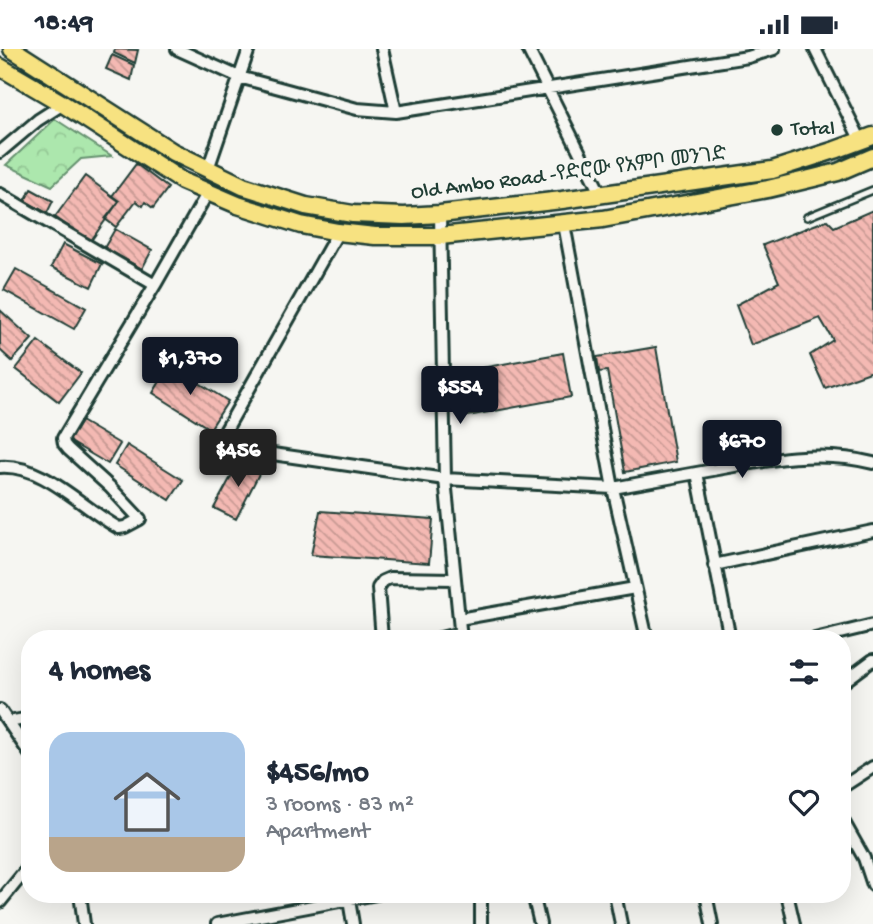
<!DOCTYPE html>
<html lang="en">
<head>
<meta charset="utf-8">
<style>
  body { margin:0; font-family:"Gochi Hand","Noto Sans Ethiopic",sans-serif; background:#f6f6f7; color:#1f2937; height:100vh; display:flex; flex-direction:column; font-size:26px; white-space:nowrap }
  * { box-sizing:border-box; margin:0 }
  p { font-size:23px; color:#747a83 }
  .icon { flex:none; width:38px; height:38px; fill:none; stroke:currentColor; stroke-width:2; stroke-linecap:round; stroke-linejoin:round }
  .map { position:relative; flex:1; overflow:hidden }
  .sheet { position:absolute; left:21px; top:581px; width:830px; height:273px; display:flex; flex-direction:column; background:#fff; border-radius:28px; box-shadow:0 7px 28px #0002 }
  .sheet>* { flex:none }
  .price { position:absolute; translate:-50% -60px; padding:0 16px; border-radius:7px; background:#111827; color:#fff; font-size:23px; line-height:46px; filter:drop-shadow(0 2px 4px #0008) }
  .price::after { content:''; position:absolute; left:50%; top:42px; width:21px; height:16px; margin-left:-10px; background:inherit; clip-path:polygon(0 0,100% 0,50% 100%) }
  .price.active { background:#222; color:#fff }
  ul { padding:0; list-style:none }
  li { display:flex; align-items:center; gap:21px; height:175px; padding:0 28px }
  li+li { border-top:2px solid #e0e1e3 }
  li span { display:grid; place-items:center; flex:none; width:196px; height:140px; border-radius:21px; color:#555 }
  li>.icon { margin-inline-start:auto }
  span .icon { width:84px; height:84px; fill:#fffc; stroke-width:1 }
  li b { font-size:30px }
  h2 { display:flex; justify-content:space-between; align-items:center; height:84px; padding:0 28px; font-size:30px }
  .status { display:flex; justify-content:space-between; align-items:center; height:49px; padding:0 35px; background:#fff; direction:ltr }
  .status svg { height:19px; fill:currentColor }
  .map>svg:first-child { display:block }
  .forest { fill:url(#forest-crowns); stroke:#669270; stroke-width:2 }
  .building { fill:url(#building-back-hatch); stroke:#1f3d34; stroke-width:2 }
  .lines { fill:none; stroke-linecap:round; stroke-linejoin:round }
  .lane-casing { stroke:#1f3d34; stroke-width:10 }
  .street-casing { stroke:#1f3d34; stroke-width:16 }
  .primary-casing { stroke:#1f3d34; stroke-width:21 }
  .lane { stroke:#f6f6f2; stroke-width:5 }
  .street { stroke:#f6f6f2; stroke-width:10 }
  .primary { stroke:#f7e281; stroke-width:16 }
  .poi-dot { fill:#1f3d34; stroke:#f6f6f2; stroke-width:2.5 }
  .labels { text-anchor:middle; dominant-baseline:central; stroke-width:7; stroke-linejoin:round; paint-order:stroke }
  .poi-label { font-size:21px; fill:#1f3d34; stroke:#f6f6f2; text-anchor:start }
  .street-label { font-size:21px; fill:#1f3d34; stroke:#f6f6f2 }
</style>
</head>
<body>
<div class="status"><b>18:49</b><svg viewBox="0 0 49 12"><path d="M0 12V9h3v3zM5 12V6h3v6zM10 12V3h3v9zM15 12V0h3v12zM26 1h20v11H26zM47 4h2v5h-2z"/></svg></div>
<div class="map">
<svg width="873" height="875" viewBox="0 0 873 875">
  <defs>
    <pattern id="forest-crowns" width="20" height="18" patternUnits="userSpaceOnUse" patternTransform="scale(1.75)"><rect width="20" height="18" fill="#ace7ad"/><path d="M2 6a3 3 0 1 1 6 0M12 15a3 3 0 1 1 6 0" fill="none" stroke="#94c795"/></pattern>
    <pattern id="building-back-hatch" width="6" height="6" patternUnits="userSpaceOnUse" patternTransform="scale(1.75)"><rect width="6" height="6" fill="#f4b9b3"/><path d="M-1 5l2 2M0 0l6 6M5-1l2 2" fill="none" stroke="#c59892"/></pattern>
  </defs>
  <rect width="100%" height="100%" fill="#f6f6f2"/>
  <filter id="ink" filterUnits="userSpaceOnUse"><feTurbulence type="fractalNoise" baseFrequency=".0143" numOctaves="2"/><feDisplacementMap in="SourceGraphic" scale="14" xChannelSelector="R" yChannelSelector="G"/><feConvolveMatrix kernelMatrix="1 2 1 2 8 2 1 2 1" color-interpolation-filters="sRGB"/></filter>
  <g filter="url(#ink)">
    <path class="forest" d="M 55,70 L 112,107 L 81,110 L 52,137 L 6,116 Z"/>
    <path class="building" d="M 115,0 L 138,1 L 135,14 L 114,4 Z
      M 112,6 L 134,16 L 131,31 L 106,20 Z
      M 136,115 L 168,139 L 153,159 L 145,153 L 143,157 L 136,152 L 116,178 L 105,170 L 119,152 L 112,147 Z
      M 85,127 L 119,152 L 90,193 L 55,168 Z
      M 31,140 L 53,152 L 47,164 L 25,152 Z
      M 873,161 L 873,322 L 825,339 L 810,306 L 833,291 L 820,269 L 751,296 L 736,256 L 779,233 L 763,196 L 827,171 L 834,178 Z
      M 115,180 L 152,201 L 142,220 L 104,199 Z
      M 63,195 L 102,215 L 91,238 L 51,218 Z
      M 16,220 L 86,259 L 74,280 L 4,241 Z
      M 0,261 L 32,290 L 12,312 L 0,301 Z
      M 38,292 L 81,324 L 59,353 L 16,320 Z
      M 656,298 L 676,413 L 625,423 L 607,322 L 599,323 L 597,308 Z
      M 563,304 L 571,348 L 462,368 L 454,324 Z
      M 170,316 L 228,352 L 210,380 L 153,344 Z
      M 81,372 L 120,395 L 108,415 L 69,392 Z
      M 127,396 L 183,431 L 170,451 L 115,416 Z
      M 239,413 L 263,417 L 236,470 L 214,459 Z
      M 320,462 L 433,470 L 429,514 L 311,506 Z"/>
    <g class="lines">
      <g class="lane-casing">
        <path id="lane" d="M 807,168 L 873,141"/>
      </g>
      <g class="street-casing">
        <path id="street" d="M 177,0 L 239,28 L 357,60 L 396,63 L 748,8 L 774,0
          M 382,0 L 396,63
          M 528,0 L 601,146
          M 815,0 L 861,92
          M 0,103 L 38,71 L 63,55
          M 208,120 L 249,0
          M 0,145 L 155,236
          M 440,165 L 445,430 L 461,590
          M 564,175 L 613,439 C 646,433 680,427 713,421 C 765,411 820,400 873,414
          M 219,393 L 338,183
          M 252,402 L 445,430 L 613,439 L 647,590
          M 0,418 C 44,415 82,459 119,479 L 125,478 L 140,470 L 110,438 L 68,400 L 64,395 L 63,389 L 155,236 L 208,143
          M 697,424 L 730,590
          M 714,516 L 873,482
          M 459,570 L 635,539
          M 382,590 L 378,539 L 383,532 L 390,529 L 455,530
          M 437,590 L 460,584
          M 815,590 L 873,576
          M 842,634 L 873,611
          M 0,661 L 30,705
          M 8,673 L 30,669
          M 842,738 L 873,718
          M 842,770 L 864,809 L 873,836
          M 80,845 L 84,875
          M 348,845 L 353,875
          M 481,845 L 481,875
          M 533,845 L 540,875
          M 615,845 L 621,875
          M 706,845 L 712,875
          M 787,845 L 794,875
          M 0,853 L 30,816
          M 217,875 L 377,845"/>
      </g>
      <g class="primary-casing">
        <path id="primary" d="M 12,0 L 173,103 L 243,137 L 306,157 L 353,165 L 404,167 L 440,165 L 562,151 L 772,121 L 835,101 L 873,87
          M 0,18 L 63,55 L 182,132 L 238,156 L 301,176 L 338,183 L 375,187 L 440,187 L 603,170 L 768,140 L 814,129 L 838,123 L 873,108"/>
      </g>
      <use href="#lane" class="lane"/>
      <use href="#street" class="street"/>
      <use href="#primary" class="primary"/>
    </g>
  </g>
  <circle class="poi-dot" cx="777" cy="81" r="7"/>
  <g class="labels">
    <g class="poi-label">
      <text x="791" y="81">Total</text>
    </g>
    <g class="street-label">
      <text transform="translate(569 126) rotate(-7)">Old Ambo Road -የድሮው የአምቦ መንገድ</text>
    </g>
  </g>
</svg>
<b class="price" style="left:190px;top:348px">$1,370</b>
<b class="price" style="left:460px;top:377px">$554</b>
<b class="price" style="left:742px;top:431px">$670</b>
<b class="price active" style="left:238px;top:440px">$456</b>
<section class="sheet">
<h2>4 homes<svg class="icon" aria-label="filters" viewBox="0 0 24 24"><path d="M4 7h16M4 17h16"/><circle cx="9" cy="7" r="2"/><circle cx="15" cy="17" r="2"/></svg></h2>
<ul>
<li><span style="background:linear-gradient(#a9c7e8 75%,#b9a48a 0)"><svg class="icon" aria-label="home" viewBox="0 0 24 24"><path d="M3 11l9-7 9 7M6 9v11h12V9"/></svg></span><div><b>$456/mo</b><p>3 rooms · 83 m²</p><p>Apartment</p></div><svg class="icon" aria-label="heart" viewBox="0 0 24 24"><path d="M12 20l-8-8c-3-5 5-10 8-4 3-6 11-1 8 4z"/></svg></li>
</ul>
</section>
</div>
</body>
</html>
